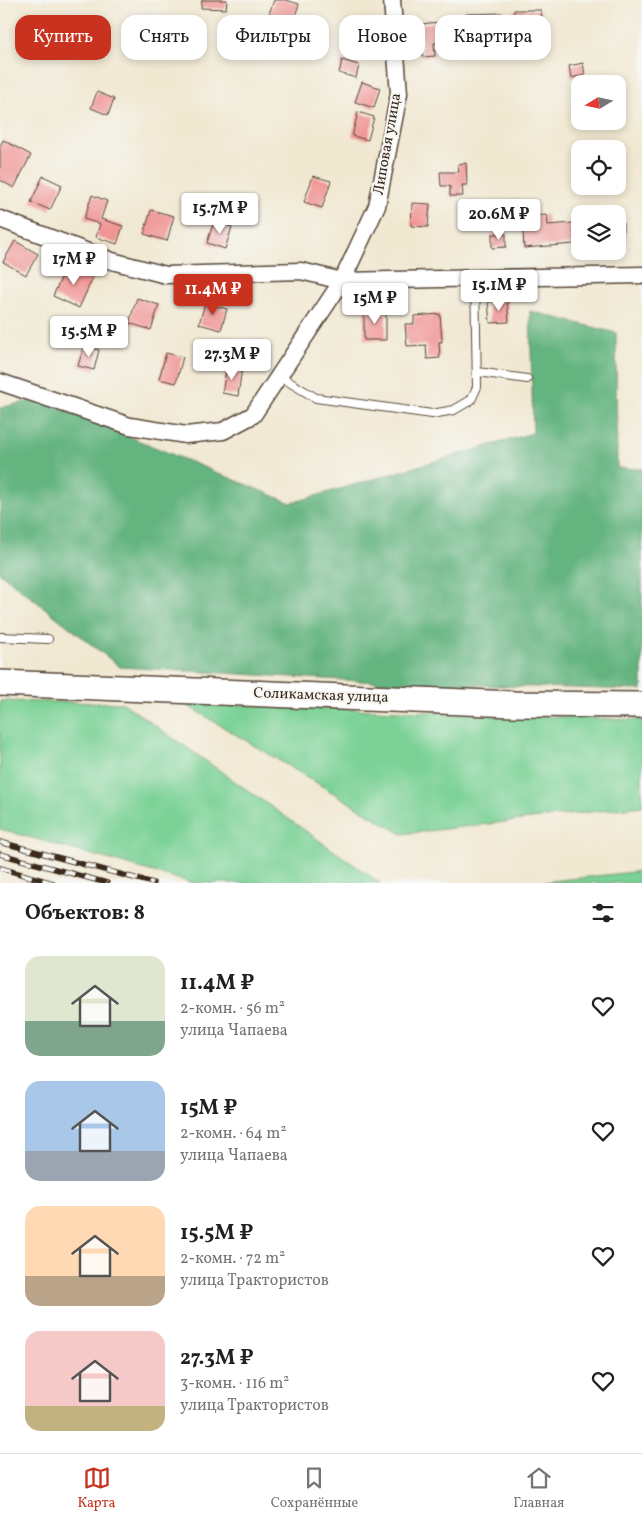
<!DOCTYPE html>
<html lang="ru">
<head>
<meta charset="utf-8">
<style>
  body { margin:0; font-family:Vollkorn,serif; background:#f6f6f6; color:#202124; height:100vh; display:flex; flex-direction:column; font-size:19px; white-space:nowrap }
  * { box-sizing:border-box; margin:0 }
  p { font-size:16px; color:#757577 }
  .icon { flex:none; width:28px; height:28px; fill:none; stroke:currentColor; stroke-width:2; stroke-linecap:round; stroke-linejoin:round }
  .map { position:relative; height:883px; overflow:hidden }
  .sheet { display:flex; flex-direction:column; background:#fff; flex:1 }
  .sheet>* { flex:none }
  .banner { position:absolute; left:15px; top:15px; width:612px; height:45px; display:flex; gap:10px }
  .needle { width:32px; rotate:260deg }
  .controls { position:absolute; left:571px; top:75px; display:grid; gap:10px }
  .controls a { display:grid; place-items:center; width:55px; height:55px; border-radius:10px; background:#fff; box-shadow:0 2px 8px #0003; font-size:25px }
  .price { position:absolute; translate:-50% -42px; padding:0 11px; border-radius:5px; background:#fff; color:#222; font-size:16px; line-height:32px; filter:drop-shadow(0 1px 2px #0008) }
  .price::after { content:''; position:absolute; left:50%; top:30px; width:15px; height:11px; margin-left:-8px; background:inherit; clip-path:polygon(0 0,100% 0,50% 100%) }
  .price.selected { background:#c8321e; color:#fff }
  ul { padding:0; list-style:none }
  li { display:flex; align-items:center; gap:15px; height:125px; padding:0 25px }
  li span { display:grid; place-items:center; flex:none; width:140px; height:100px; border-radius:15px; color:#555 }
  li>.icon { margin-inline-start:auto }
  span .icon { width:60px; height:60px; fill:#fffc; stroke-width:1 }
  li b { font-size:21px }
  h2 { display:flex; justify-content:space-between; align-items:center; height:60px; padding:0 25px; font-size:21px }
  .pill { padding:0 18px; border-radius:15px; background:#fff; box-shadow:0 2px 8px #0003; font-size:18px; line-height:45px }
  .pill.selected { background:#c8321e; color:#fff }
  .tabs { display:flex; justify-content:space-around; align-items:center; height:70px; border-top:1px solid #e0e0e0; background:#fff; font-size:14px; color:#757577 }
  .tabs a { display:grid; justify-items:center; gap:2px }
  .tabs .selected { color:#c8321e }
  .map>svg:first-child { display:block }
  .green { fill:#7bd296; stroke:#5b7e5a }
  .forest { fill:#64b47f; stroke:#506f4e }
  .building { fill:#f09594 }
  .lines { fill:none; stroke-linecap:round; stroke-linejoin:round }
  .service-casing { stroke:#564639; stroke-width:10 }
  .minor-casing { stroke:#564639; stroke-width:19 }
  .primary-casing { stroke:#564639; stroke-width:28 }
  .service { stroke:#fff; stroke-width:8 }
  .minor { stroke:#fff; stroke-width:16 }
  .primary { stroke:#fff; stroke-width:25 }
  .rail-casing { stroke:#3b2a1e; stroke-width:5.5 }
  .rail { stroke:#f6f6f2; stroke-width:4; stroke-dasharray:11; stroke-linecap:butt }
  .labels { text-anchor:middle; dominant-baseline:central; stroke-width:4.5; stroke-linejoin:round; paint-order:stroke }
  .street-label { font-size:15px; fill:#3b2a1e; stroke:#f6f6f2 }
</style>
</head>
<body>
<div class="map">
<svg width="642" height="883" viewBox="0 0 642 883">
  <rect width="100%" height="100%" fill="#f6f6f2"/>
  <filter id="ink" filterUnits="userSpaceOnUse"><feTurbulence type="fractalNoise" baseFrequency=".02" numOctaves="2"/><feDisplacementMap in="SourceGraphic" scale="10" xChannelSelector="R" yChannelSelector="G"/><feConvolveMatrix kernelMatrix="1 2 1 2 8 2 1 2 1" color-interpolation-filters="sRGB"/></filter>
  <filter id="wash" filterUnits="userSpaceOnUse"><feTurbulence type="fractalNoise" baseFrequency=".0096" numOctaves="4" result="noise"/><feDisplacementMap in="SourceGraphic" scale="20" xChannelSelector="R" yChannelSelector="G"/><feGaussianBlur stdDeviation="1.12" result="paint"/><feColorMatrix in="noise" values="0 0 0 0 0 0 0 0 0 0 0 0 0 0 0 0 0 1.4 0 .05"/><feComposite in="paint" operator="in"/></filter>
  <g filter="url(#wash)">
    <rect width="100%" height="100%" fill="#f1e8d2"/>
    <path class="green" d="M 0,701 L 123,703 L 380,883 L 193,883 L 0,829 Z
      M 183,703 L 642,720 L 642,806 L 402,834 Z
      M 642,871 L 642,883 L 533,883 Z"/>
    <path class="forest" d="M 530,311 L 616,333 L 617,468 L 642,469 L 642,690 L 394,683 L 120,667 L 0,573 L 0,408 L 37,399 L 291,503 L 533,433 Z"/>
    <g id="blocks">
      <path class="building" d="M 202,0 L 227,0 L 226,9 L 201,8 Z
        M 274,0 L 286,0 L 299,4 L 290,33 L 265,25 Z
        M 514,10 L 541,10 L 542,36 L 515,37 Z
        M 502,13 L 503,38 L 491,39 L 491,42 L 467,43 L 466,14 Z
        M 451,21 L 453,42 L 434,43 L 435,56 L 423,57 L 420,24 Z
        M 43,23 L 67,34 L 59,53 L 34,41 Z
        M 342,60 L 359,65 L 356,78 L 339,73 Z
        M 583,63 L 585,75 L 571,78 L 569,66 Z
        M 362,82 L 380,88 L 374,108 L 355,102 Z
        M 97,92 L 114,99 L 108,115 L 91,108 Z
        M 358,112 L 374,117 L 368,140 L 352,136 Z
        M 3,140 L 31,155 L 14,188 L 0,180 L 0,146 Z
        M 466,163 L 467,185 L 462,185 L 463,196 L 450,196 L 450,186 L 441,186 L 440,172 L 459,172 L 458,164 Z
        M 43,176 L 62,185 L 50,210 L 31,202 Z
        M 313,176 L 331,181 L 322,208 L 304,202 Z
        M 92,195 L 107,201 L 101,219 L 123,226 L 117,244 L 96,237 L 100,224 L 84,219 Z
        M 412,203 L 430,204 L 428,227 L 411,226 Z
        M 151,210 L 174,216 L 167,241 L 144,234 Z
        M 547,215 L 548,225 L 573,223 L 574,244 L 524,248 L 522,217 Z
        M 214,221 L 232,227 L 225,249 L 207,243 Z
        M 618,223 L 623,223 L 623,241 L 618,241 Z
        M 492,234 L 506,234 L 506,247 L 492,248 Z
        M 15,241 L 38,254 L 26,275 L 3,262 Z
        M 68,263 L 94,275 L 79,308 L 53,296 Z
        M 137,298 L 159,305 L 151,330 L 129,323 Z
        M 507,300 L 509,322 L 490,323 L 488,302 Z
        M 205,303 L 227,309 L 221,330 L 199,324 Z
        M 364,310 L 386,310 L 386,340 L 364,340 Z
        M 440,314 L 442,342 L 439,342 L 440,358 L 427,359 L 426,345 L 407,346 L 405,324 L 414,324 L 414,316 Z
        M 84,346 L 99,350 L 94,370 L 78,366 Z
        M 166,353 L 183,357 L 176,383 L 159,379 Z
        M 227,365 L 242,368 L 238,396 L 222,393 Z"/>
    </g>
  </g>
  <g filter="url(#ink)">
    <use href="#blocks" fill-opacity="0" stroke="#564639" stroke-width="1"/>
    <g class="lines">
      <g class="service-casing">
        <path id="service" d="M 478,372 L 527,379
          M 279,376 L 316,398 L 432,414 L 454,410 L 471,400 L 477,387 L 475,278
          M 0,637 L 48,639"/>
      </g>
      <g class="minor-casing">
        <path id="minor" d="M 0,219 L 112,261 L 166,275 L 301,271 L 342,281 L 642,275
          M 0,382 L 130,426 L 186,435 L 223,431 L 253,415 L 342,281 L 377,206 L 399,94 L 392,0"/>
      </g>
      <g class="primary-casing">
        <path id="primary" d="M 0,683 L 514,704 L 642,705"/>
      </g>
      <use href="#service" class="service"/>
      <use href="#minor" class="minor"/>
      <use href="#primary" class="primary"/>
      <g class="rail-casing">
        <path id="rail" d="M 0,842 L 153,883
          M 0,854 L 107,883
          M 0,868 L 53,883"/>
      </g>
      <use href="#rail" class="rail"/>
    </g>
  </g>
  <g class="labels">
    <g class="street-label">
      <text transform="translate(388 144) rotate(-80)">Липовая улица</text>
      <text transform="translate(321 696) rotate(2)">Соликамская улица</text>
    </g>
  </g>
</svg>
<div class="controls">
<a><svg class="needle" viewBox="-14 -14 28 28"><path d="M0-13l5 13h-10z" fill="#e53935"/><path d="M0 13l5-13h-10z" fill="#757577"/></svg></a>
<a><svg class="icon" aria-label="locate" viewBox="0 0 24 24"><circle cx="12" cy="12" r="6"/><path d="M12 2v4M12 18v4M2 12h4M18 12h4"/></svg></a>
<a><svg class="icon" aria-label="layers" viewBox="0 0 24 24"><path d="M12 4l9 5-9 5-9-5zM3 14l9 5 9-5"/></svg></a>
</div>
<b class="price" style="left:220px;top:235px">15.7M ₽</b>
<b class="price" style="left:499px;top:241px">20.6M ₽</b>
<b class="price" style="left:74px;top:286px">17M ₽</b>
<b class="price" style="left:499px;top:312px">15.1M ₽</b>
<b class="price selected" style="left:213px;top:316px">11.4M ₽</b>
<b class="price" style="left:375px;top:325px">15M ₽</b>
<b class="price" style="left:89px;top:358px">15.5M ₽</b>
<b class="price" style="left:232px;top:381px">27.3M ₽</b>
<div class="banner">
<a class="pill selected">Купить</a>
<a class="pill">Снять</a>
<a class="pill">Фильтры</a>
<a class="pill">Новое</a>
<a class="pill">Квартира</a>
</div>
</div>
<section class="sheet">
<h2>Объектов: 8<svg class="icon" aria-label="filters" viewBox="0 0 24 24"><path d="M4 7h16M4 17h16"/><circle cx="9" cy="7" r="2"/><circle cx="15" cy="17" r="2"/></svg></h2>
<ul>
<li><span style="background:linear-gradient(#dfe7d0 65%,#7fa58c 0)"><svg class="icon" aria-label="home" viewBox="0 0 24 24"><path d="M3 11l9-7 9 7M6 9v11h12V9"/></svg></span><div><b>11.4M ₽</b><p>2-комн. · 56 m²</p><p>улица Чапаева</p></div><svg class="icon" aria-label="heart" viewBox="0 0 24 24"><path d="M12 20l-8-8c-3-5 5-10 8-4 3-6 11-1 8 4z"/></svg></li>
<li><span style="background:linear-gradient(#a9c7e8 70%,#9aa5b1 0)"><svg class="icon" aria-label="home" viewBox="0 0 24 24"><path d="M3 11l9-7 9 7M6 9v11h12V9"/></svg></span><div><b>15M ₽</b><p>2-комн. · 64 m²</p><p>улица Чапаева</p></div><svg class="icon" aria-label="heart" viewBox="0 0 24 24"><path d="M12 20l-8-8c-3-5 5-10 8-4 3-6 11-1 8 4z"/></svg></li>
<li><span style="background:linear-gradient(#ffd9b3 70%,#b9a48a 0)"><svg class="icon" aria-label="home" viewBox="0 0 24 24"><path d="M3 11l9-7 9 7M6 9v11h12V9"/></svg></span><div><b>15.5M ₽</b><p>2-комн. · 72 m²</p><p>улица Трактористов</p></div><svg class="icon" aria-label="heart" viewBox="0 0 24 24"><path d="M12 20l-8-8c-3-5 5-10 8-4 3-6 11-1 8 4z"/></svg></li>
<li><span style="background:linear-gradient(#f6c9c9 75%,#c2b280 0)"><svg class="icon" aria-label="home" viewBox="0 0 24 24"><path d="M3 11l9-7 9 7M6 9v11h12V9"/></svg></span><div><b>27.3M ₽</b><p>3-комн. · 116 m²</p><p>улица Трактористов</p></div><svg class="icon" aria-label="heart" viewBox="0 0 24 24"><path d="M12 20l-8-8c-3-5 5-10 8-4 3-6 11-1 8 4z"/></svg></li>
</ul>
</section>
<nav class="tabs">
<a class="selected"><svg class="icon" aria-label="map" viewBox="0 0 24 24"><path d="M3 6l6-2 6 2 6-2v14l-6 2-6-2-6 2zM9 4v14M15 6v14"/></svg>Карта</a>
<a><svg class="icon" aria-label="saved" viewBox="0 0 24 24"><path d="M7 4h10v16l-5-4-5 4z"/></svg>Сохранённые</a>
<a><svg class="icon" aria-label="home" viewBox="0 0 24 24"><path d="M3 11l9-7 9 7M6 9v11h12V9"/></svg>Главная</a>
</nav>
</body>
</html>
